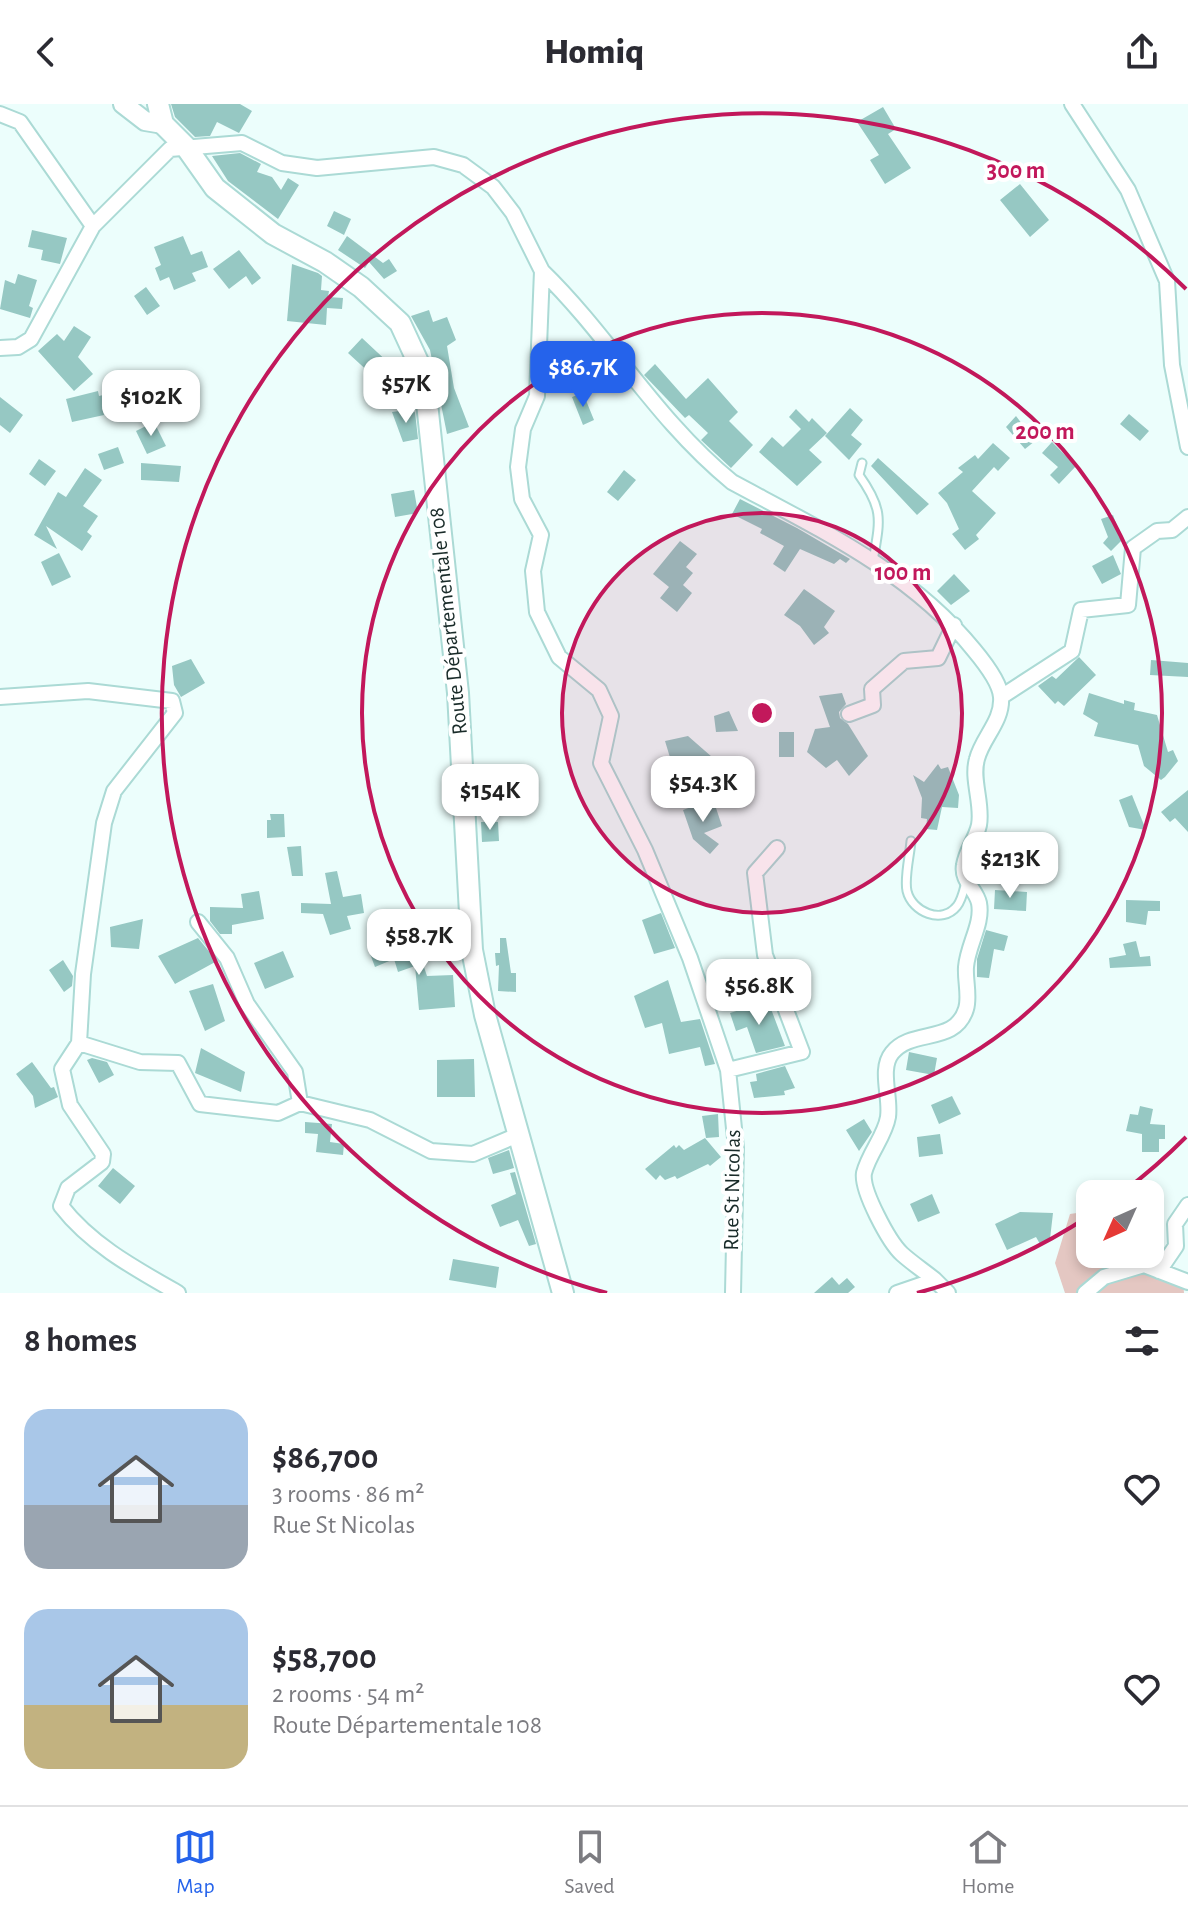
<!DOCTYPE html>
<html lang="en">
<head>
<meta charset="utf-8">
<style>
  body { margin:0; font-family:"Alegreya Sans",sans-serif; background:#f2f2f3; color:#2b2b33; height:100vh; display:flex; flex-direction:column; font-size:30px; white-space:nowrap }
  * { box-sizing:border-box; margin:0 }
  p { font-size:26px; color:#7c7c81 }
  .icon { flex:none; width:44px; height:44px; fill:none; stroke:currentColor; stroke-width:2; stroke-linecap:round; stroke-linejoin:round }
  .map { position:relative; height:1189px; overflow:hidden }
  .side { display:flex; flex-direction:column; background:#fff; flex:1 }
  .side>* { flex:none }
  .needle { width:52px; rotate:225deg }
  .tools { position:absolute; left:1076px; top:1076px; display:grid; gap:16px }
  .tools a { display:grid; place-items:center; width:88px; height:88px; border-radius:16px; background:#fff; box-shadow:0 4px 12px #0003; font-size:40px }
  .price { position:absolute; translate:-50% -68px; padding:0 18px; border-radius:16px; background:#fff; color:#222; font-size:26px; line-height:52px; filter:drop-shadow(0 2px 4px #0008) }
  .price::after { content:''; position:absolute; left:50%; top:48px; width:24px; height:18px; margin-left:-12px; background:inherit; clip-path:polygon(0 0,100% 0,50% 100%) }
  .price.selected { background:#2563eb; color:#fff }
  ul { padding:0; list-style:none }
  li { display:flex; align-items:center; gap:24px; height:200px; padding:0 24px }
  li span { display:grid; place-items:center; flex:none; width:224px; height:160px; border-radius:24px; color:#555 }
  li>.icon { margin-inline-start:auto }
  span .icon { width:96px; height:96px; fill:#fffc; stroke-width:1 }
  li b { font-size:34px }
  h2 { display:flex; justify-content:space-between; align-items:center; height:96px; padding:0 24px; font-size:34px }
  header { display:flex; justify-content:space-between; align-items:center; height:104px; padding:0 24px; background:#fff; font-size:36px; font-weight:800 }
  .tab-bar { display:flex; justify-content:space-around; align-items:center; height:112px; border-top:2px solid #e1e1e2; background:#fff; font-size:22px; color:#7c7c81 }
  .tab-bar a { display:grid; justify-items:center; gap:4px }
  .tab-bar .selected { color:#2563eb }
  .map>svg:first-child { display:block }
  .green { fill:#e4c7c2 }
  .building { fill:#96c8c3 }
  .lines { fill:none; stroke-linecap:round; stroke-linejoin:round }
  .service-casing { stroke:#abdad5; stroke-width:11 }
  .minor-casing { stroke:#abdad5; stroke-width:18 }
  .tertiary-casing { stroke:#abdad5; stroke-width:22 }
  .secondary-casing { stroke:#abdad5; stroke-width:24 }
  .service { stroke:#fff; stroke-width:7 }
  .minor { stroke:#fff; stroke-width:14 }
  .tertiary { stroke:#fff; stroke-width:18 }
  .secondary { stroke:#fff; stroke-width:20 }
  .ring { fill:none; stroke:#c2185b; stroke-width:4 }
  .labels { text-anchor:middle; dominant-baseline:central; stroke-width:8; stroke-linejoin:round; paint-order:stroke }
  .street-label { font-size:22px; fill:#192b29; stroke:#fff }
  .centre { fill:#c2185b; stroke:#fff; stroke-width:4 }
  .ring-label { font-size:24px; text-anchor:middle; font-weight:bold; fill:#c2185b; stroke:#fff; stroke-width:8; stroke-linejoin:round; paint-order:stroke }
</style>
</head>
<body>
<header><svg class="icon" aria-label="back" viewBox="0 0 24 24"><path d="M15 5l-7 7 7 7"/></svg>Homiq<svg class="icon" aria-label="share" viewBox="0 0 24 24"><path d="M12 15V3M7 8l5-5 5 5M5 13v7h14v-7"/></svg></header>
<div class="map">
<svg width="1188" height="1189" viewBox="0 0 1188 1189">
  <rect width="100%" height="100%" fill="#ecfefc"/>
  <path class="green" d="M 1090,1107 L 1090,1150 L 1150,1150 L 1150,1131 L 1183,1177 L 1184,1189 L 1065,1189 L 1055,1159 L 1070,1110 Z"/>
  <path class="building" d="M 171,0 L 240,0 L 252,7 L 239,29 L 217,18 L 210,32 L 195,33 L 175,13 Z
    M 883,3 L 896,25 L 888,30 L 911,64 L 885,80 L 870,56 L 879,51 L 857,18 Z
    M 240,49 L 261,60 L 257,68 L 272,73 L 281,86 L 288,74 L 299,81 L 278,115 L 228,77 L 212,52 Z
    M 1020,80 L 1049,116 L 1030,133 L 1000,96 Z
    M 334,107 L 351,115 L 344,131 L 327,122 Z
    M 32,126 L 67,134 L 60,160 L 41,156 L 43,146 L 28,143 Z
    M 183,132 L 191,151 L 202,147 L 208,163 L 192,169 L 196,177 L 174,186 L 169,173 L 160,177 L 155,164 L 161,161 L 154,143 Z
    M 347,132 L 383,159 L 389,155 L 397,167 L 384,175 L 369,158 L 365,164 L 338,146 Z
    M 239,146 L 261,174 L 252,181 L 246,172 L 229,185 L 213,165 Z
    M 292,160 L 318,169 L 322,172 L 321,186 L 329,187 L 328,193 L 343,194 L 342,205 L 327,204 L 326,221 L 287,217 Z
    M 18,170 L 37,176 L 29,202 L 33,204 L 30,214 L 0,205 L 5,176 L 15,180 Z
    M 146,183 L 160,202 L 147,211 L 134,192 Z
    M 429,206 L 433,218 L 447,213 L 456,236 L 447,242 L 454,284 L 469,323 L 447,330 L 430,246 L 411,212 Z
    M 74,222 L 91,233 L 78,253 L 93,270 L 74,287 L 38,247 L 57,230 L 64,237 Z
    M 362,234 L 392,262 L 405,261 L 409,284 L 384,286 L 382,260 L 372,271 L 348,249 Z
    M 655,260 L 686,295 L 708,274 L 738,308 L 729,317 L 753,341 L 731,364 L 701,336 L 708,329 L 689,311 L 685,314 L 644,271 Z
    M 124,286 L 127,299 L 102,304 L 104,311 L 72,318 L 66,295 L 98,287 L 99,292 Z
    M 583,289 L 594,316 L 583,321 L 572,293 Z
    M 0,293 L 23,311 L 10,329 L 0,321 Z
    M 850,304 L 863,316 L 851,331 L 862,340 L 849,356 L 825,332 Z
    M 796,305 L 809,318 L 812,314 L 827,329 L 809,346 L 822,358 L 797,382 L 759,348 L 772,333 L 783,343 L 801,325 L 789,313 Z
    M 407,306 L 407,310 L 415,308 L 418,335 L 403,338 L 392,308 Z
    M 1129,310 L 1149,327 L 1140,337 L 1120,320 Z
    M 1016,312 L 1035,337 L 1025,345 L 1006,323 Z
    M 154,318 L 166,342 L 147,350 L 136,327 Z
    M 1052,338 L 1076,362 L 1059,380 L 1050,371 L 1058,363 L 1042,349 Z
    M 993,339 L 1010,354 L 998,367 L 994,363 L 972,387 L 996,409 L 976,431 L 979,435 L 965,446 L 952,430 L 959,425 L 947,399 L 938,389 L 963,368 L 958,364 L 975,351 L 978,355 Z
    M 118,343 L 124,359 L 104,366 L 98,350 Z
    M 878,354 L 929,400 L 917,411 L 871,362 Z
    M 39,355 L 56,367 L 45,382 L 29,370 Z
    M 141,359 L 181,362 L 179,378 L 141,376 Z
    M 85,364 L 102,376 L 83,402 L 98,412 L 87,428 L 92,432 L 82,447 L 46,422 L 57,445 L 34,431 L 58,388 L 66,393 Z
    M 624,366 L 636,376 L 618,397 L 607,388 Z
    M 414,386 L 418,409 L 395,413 L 391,390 Z
    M 740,395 L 797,424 L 850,455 L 846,459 L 840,455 L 834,460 L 800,445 L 785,468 L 773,460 L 784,442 L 760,429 L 762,425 L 732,410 Z
    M 1113,411 L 1122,436 L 1111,447 L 1103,439 L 1108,433 L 1101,415 Z
    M 680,437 L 697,450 L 686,463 L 693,469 L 683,481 L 692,489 L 677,508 L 660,494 L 669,483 L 653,470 Z
    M 59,449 L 71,473 L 52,482 L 41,458 Z
    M 1113,451 L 1121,470 L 1102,480 L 1092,462 Z
    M 954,470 L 970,487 L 951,501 L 937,487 Z
    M 804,485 L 835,507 L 824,523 L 829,529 L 814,541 L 800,522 L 784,511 Z
    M 1079,553 L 1096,571 L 1064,602 L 1058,597 L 1055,600 L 1038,582 L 1052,572 L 1056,575 Z
    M 191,555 L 205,579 L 181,593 L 174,581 L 172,562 Z
    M 1151,556 L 1188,559 L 1188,573 L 1150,571 Z
    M 842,589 L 846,600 L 839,608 L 840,614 L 848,620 L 868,652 L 849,672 L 837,656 L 826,664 L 807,648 L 815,625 L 830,623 L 819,592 Z
    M 1089,589 L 1124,600 L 1124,596 L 1135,599 L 1134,606 L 1157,611 L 1168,648 L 1173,646 L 1178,657 L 1165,673 L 1161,676 L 1144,662 L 1138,641 L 1094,632 L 1098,619 L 1083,610 Z
    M 729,607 L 738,627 L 716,628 L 714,612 Z
    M 779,628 L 794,628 L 794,653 L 779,653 Z
    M 688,632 L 720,660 L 697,686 L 672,660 L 665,637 Z
    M 938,660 L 941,665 L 948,663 L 959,691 L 958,704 L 942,703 L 937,726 L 926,725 L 927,715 L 921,714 L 922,694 L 913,671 L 924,678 Z
    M 1188,686 L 1188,728 L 1175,714 L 1170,718 L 1161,708 Z
    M 1132,691 L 1146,726 L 1129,723 L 1119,696 Z
    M 713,695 L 722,722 L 704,729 L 719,740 L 710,750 L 693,735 L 683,706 Z
    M 270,710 L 284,710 L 285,733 L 267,734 L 267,716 L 271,716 Z
    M 481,718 L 498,718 L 499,737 L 482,738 Z
    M 301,742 L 303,772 L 292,772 L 287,743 Z
    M 337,767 L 343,793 L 361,790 L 364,809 L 347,812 L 351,825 L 330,831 L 323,810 L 301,809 L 301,799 L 331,800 L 325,769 Z
    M 995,786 L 1027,788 L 1026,807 L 994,805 Z
    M 259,787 L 264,815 L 232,821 L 232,830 L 220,830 L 210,817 L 210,803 L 243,804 L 241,790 Z
    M 1126,796 L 1160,797 L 1160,807 L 1148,807 L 1146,821 L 1126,818 Z
    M 661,809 L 675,844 L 654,850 L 642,816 Z
    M 143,815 L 139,845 L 111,843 L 110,823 Z
    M 986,826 L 1008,832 L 1004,847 L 994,845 L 989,874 L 977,873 L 977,855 Z
    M 198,834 L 217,857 L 175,880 L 158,852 Z
    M 500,834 L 506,834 L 511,869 L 516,869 L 516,888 L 498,887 L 499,861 L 496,862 L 495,849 L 500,849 Z
    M 1136,837 L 1140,853 L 1150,852 L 1151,862 L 1110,864 L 1109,854 L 1126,851 L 1123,840 Z
    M 407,840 L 409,848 L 418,845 L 427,872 L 453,871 L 455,903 L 419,906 L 415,862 L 398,868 L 394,855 L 375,863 L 369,847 L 384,841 L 386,847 Z
    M 283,847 L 294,873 L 265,885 L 254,859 Z
    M 63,856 L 73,872 L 72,882 L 64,888 L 49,866 Z
    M 668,876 L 681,918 L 700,915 L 715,960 L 705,962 L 700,943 L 669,950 L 662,919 L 645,924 L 634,892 Z
    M 213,880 L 225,917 L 205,927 L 189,887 Z
    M 768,897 L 785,942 L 756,949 L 747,923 L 736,927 L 730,909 Z
    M 201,944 L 245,968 L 241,988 L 195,969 Z
    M 909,948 L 937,954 L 934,971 L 906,966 Z
    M 92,954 L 107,958 L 114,971 L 99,979 L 87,956 Z
    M 474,955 L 475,993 L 437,993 L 437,956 Z
    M 32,958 L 51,984 L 54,983 L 58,993 L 35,1004 L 33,992 L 16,970 Z
    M 785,962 L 795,984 L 784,987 L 785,991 L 754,994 L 750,978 L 757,977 L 756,970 Z
    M 952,992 L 961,1010 L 939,1020 L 931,1001 Z
    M 1140,1002 L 1153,1005 L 1150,1020 L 1165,1021 L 1165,1035 L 1159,1035 L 1159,1048 L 1142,1048 L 1142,1030 L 1126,1027 L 1130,1010 L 1138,1011 Z
    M 718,1010 L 719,1033 L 706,1034 L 702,1012 Z
    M 864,1015 L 872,1028 L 859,1047 L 846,1026 Z
    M 305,1018 L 332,1020 L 330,1038 L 344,1040 L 343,1051 L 316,1048 L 318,1030 L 305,1029 Z
    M 940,1030 L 943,1050 L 919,1053 L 917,1033 Z
    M 705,1034 L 721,1053 L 710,1062 L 708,1060 L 677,1075 L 675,1072 L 665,1076 L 660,1071 L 656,1076 L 645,1065 L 674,1041 L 676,1044 L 679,1041 L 684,1046 Z
    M 509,1046 L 514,1064 L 493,1070 L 488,1054 Z
    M 113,1064 L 135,1082 L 120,1100 L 98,1082 Z
    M 515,1068 L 536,1140 L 529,1142 L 518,1116 L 500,1123 L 491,1101 L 516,1090 L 510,1069 Z
    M 932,1090 L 940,1109 L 918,1118 L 910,1100 Z
    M 1020,1108 L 1053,1109 L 1050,1135 L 1040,1140 L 1036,1133 L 1007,1146 L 995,1120 Z
    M 453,1155 L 499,1163 L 496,1184 L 449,1176 Z
    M 832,1173 L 839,1181 L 847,1174 L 855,1183 L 848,1189 L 814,1189 Z"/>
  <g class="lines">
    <g class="service-casing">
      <path id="service" d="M 862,359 L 859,371 C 884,406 880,416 873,457
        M 911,737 C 910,751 904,774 907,787 C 912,808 942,821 957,802 C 962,796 964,785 966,778"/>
    </g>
    <g class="minor-casing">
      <path id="minor" d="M 1072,0 L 1128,86 L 1167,177 L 1172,261 L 1188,343
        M 0,10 L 20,18 L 93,122
        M 542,167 C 610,233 655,315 732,378 C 819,425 911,468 974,546 C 984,558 1000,578 1001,593 C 1003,617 982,634 977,655 C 971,675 983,700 979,721 C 976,735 966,747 964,761 C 961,777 976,785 979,799 C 983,820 968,840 966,863 C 965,876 970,893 966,905 C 955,941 912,924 892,949 C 879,965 891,993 888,1013 C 885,1032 869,1049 864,1069 C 861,1086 889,1138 902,1150 C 912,1159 924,1167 935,1176
        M 0,244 L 18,243 L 31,235 L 93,122 L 170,45 L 242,39 L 282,59 L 317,64 L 434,53 L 463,61 L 493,83 L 513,109 L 542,167 L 537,292 L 523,325 L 518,363 L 522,395 L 541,431 L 533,467 L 537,508 L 559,553 L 599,586 L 611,612 L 601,659 L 645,746 L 690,854 L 728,966 L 736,1044 L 733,1189
        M 0,593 L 88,587 L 172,597 L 175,609 L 114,687 L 104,719 L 83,870 L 79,939
        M 1001,593 L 1072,547 L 1081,506 L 1128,501 L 1133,444 L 1157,427 L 1172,426 L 1188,413
        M 849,610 L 873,601 L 872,585 L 904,557 L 938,554 L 954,521
        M 198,818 L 227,854 L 247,900 L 295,968 L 300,999
        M 728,966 L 802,948 L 765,851 L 755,769 L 777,744
        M 1159,1167 L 1176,1142 L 1175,1120 L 1188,1101
        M 178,1189 C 136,1165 91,1141 61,1102 L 68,1084 L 102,1058 L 103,1050 L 70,1001 L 62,965 L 79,939 L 140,958 L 178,959 L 200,1000 L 278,1009 L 300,999 L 370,1016 L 431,1047 L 473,1050 L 518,1031
        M 897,1189 L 935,1176 L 948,1189
        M 1085,1189 L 1104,1173 L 1144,1161 L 1188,1178"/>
    </g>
    <g class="tertiary-casing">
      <path id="tertiary" d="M 123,0 L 145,17 L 163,20"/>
    </g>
    <g class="secondary-casing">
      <path id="secondary" d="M 158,0 L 163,20 L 186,43 L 215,84 L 273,130 L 325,158 L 361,183 L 400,219 L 424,271 L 458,589 L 472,846 L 485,911 L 563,1189"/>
    </g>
    <use href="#service" class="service"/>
    <use href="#minor" class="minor"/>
    <use href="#tertiary" class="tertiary"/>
    <use href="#secondary" class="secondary"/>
  </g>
  <circle cx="762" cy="609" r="200" fill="#c2185b" fill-opacity=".12"/>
  <g class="ring">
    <circle cx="762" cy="609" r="200"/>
    <circle cx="762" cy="609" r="400"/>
    <path d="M1186 1033A600 600 0 0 1 1123 1088M1089 1112A600 600 0 0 1 917 1189M607 1189A600 600 0 1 1 1186 185"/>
  </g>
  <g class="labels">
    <g class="street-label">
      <text transform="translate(448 517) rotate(-96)">Route Départementale 108</text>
      <text transform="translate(732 1086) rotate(-89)">Rue St Nicolas</text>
    </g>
  </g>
  <circle cx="762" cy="609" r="12" class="centre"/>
  <g class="ring-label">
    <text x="1016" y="74">300 m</text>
    <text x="1045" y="335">200 m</text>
    <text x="903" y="476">100 m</text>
  </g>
</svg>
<div class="tools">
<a><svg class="needle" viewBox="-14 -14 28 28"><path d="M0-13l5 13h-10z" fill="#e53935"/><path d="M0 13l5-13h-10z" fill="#7c7c81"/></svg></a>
</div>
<b class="price selected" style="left:583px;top:305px">$86.7K</b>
<b class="price" style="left:406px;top:321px">$57K</b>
<b class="price" style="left:151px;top:334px">$102K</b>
<b class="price" style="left:703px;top:720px">$54.3K</b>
<b class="price" style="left:490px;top:728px">$154K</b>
<b class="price" style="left:1010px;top:796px">$213K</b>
<b class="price" style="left:419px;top:873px">$58.7K</b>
<b class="price" style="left:759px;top:923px">$56.8K</b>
</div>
<section class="side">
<h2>8 homes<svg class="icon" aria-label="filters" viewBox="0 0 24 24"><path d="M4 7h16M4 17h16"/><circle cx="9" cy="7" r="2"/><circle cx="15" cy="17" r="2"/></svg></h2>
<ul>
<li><span style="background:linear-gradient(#a9c7e8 60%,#9aa5b1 0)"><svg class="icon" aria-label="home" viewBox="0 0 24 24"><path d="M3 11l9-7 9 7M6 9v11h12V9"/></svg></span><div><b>$86,700</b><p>3 rooms · 86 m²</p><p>Rue St Nicolas</p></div><svg class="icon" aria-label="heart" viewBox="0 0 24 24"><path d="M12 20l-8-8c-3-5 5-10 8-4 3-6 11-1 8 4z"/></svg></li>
<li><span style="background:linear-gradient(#a9c7e8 60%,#c2b280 0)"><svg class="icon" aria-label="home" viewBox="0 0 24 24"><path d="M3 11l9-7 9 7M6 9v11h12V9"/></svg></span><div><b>$58,700</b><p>2 rooms · 54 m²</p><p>Route Départementale 108</p></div><svg class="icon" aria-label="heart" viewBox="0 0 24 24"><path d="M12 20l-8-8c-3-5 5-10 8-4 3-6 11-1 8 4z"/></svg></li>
</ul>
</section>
<nav class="tab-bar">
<a class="selected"><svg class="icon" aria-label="map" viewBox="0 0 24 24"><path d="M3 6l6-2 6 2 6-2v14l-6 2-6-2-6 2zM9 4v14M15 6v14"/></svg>Map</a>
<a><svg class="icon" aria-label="saved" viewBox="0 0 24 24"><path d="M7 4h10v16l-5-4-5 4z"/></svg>Saved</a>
<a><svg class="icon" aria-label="home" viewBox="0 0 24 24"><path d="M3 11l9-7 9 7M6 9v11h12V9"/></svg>Home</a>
</nav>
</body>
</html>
